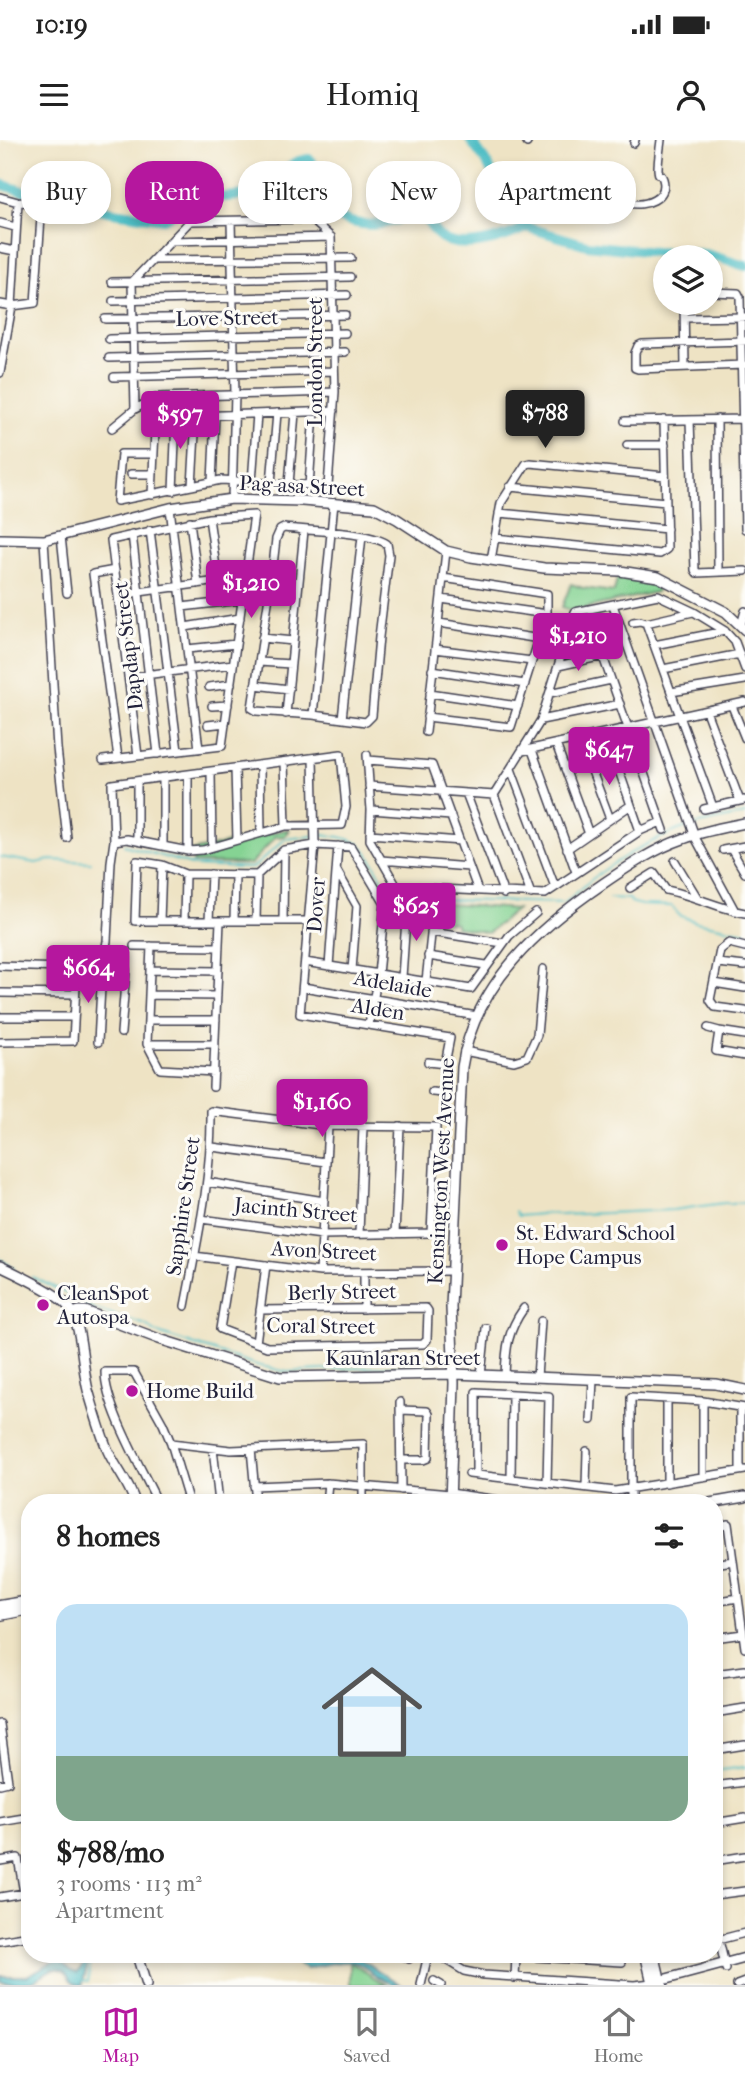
<!DOCTYPE html>
<html lang="en">
<head>
<meta charset="utf-8">
<style>
  body { margin:0; font-family:"IM FELL French Canon",serif; background:#f6f6f6; color:#222; height:100vh; display:flex; flex-direction:column; font-size:26px; white-space:nowrap }
  * { box-sizing:border-box; margin:0 }
  p { font-size:23px; color:#767676 }
  .icon { flex:none; width:38px; height:38px; fill:none; stroke:currentColor; stroke-width:2; stroke-linecap:round; stroke-linejoin:round }
  .map { position:relative; flex:1; overflow:hidden }
  .sheet { position:absolute; left:21px; top:1354px; width:702px; height:469px; display:flex; flex-direction:column; background:#fff; border-radius:28px; box-shadow:0 4px 10px #0003 }
  .sheet>* { flex:none }
  .banner { position:absolute; left:21px; top:21px; width:704px; height:63px; display:flex; gap:14px }
  .controls { position:absolute; left:653px; top:105px; display:grid; gap:14px }
  .controls a { display:grid; place-items:center; width:70px; height:70px; border-radius:50%; background:#fff; box-shadow:0 4px 10px #0003; font-size:35px }
  .price { position:absolute; translate:-50% -60px; padding:0 16px; border-radius:7px; background:#b5179e; color:#fff; font-size:23px; line-height:46px; filter:drop-shadow(0 2px 4px #0008) }
  .price::after { content:''; position:absolute; left:50%; top:42px; width:21px; height:16px; margin-left:-10px; background:inherit; clip-path:polygon(0 0,100% 0,50% 100%) }
  .price.selected { background:#222; color:#fff }
  ul { padding:0; list-style:none }
  li { display:grid; align-content:center; gap:14px; height:371px; padding:0 35px }
  li span { display:grid; place-items:center; height:217px; border-radius:21px; color:#555 }
  li>.icon { margin-inline-start:auto }
  span .icon { width:126px; height:126px; fill:#fffc; stroke-width:1 }
  li b { font-size:30px }
  h2 { display:flex; justify-content:space-between; align-items:center; height:84px; padding:0 35px; font-size:30px }
  .chip { padding:0 24px; border-radius:28px; background:#fff; box-shadow:0 4px 10px #0003; font-size:24px; line-height:63px }
  .chip.selected { background:#b5179e; color:#fff }
  .status { display:flex; justify-content:space-between; align-items:center; height:49px; padding:0 35px; background:#fff; direction:ltr }
  .status svg { height:19px; fill:currentColor }
  header { display:flex; justify-content:space-between; align-items:center; height:91px; padding:0 35px; background:#fff; font-size:32px; font-weight:600 }
  .tab-bar { display:flex; justify-content:space-around; align-items:center; height:98px; border-top:2px solid #e0e0e0; background:#fff; font-size:19px; color:#767676 }
  .tab-bar a { display:grid; justify-items:center; gap:4px }
  .tab-bar .selected { color:#b5179e }
  .map>svg:first-child { display:block }
  .green { fill:#85d393; stroke:#547a67; stroke-width:2 }
  .water { fill:#4fbec5; stroke:#387080; stroke-width:2 }
  .lines { fill:none; stroke-linecap:round; stroke-linejoin:round }
  .stream { stroke:#4fbec5; stroke-width:2 }
  .river { stroke:#4fbec5; stroke-width:10 }
  .minor-casing { stroke:#413f50; stroke-width:10 }
  .tertiary-casing { stroke:#413f50; stroke-width:12 }
  .secondary-casing { stroke:#413f50; stroke-width:13 }
  .minor { stroke:#fff; stroke-width:7 }
  .tertiary { stroke:#fff; stroke-width:9 }
  .secondary { stroke:#fff; stroke-width:10 }
  .poi-dot { fill:#b5179e; stroke:#fdfcf7; stroke-width:2.5 }
  .labels { text-anchor:middle; dominant-baseline:central; stroke-width:6; stroke-linejoin:round; paint-order:stroke }
  .street-label { font-size:21px; fill:#22223b; stroke:#fdfcf7 }
  .poi-label { font-size:21px; fill:#22223b; stroke:#fdfcf7; text-anchor:start }
</style>
</head>
<body>
<div class="status"><b>10:19</b><svg viewBox="0 0 49 12"><path d="M0 12V9h3v3zM5 12V6h3v6zM10 12V3h3v9zM15 12V0h3v12zM26 1h20v11H26zM47 4h2v5h-2z"/></svg></div>
<header><svg class="icon" aria-label="menu" viewBox="0 0 24 24"><path d="M4 6h16M4 12h16M4 18h16"/></svg>Homiq<svg class="icon" aria-label="person" viewBox="0 0 24 24"><circle cx="12" cy="8" r="4"/><path d="M4 21q1-7 8-7t8 7"/></svg></header>
<div class="map">
<svg width="745" height="1845" viewBox="0 0 745 1845">
  <rect width="100%" height="100%" fill="#fdfcf7"/>
  <filter id="ink" filterUnits="userSpaceOnUse"><feTurbulence type="fractalNoise" baseFrequency=".0143" numOctaves="2"/><feDisplacementMap in="SourceGraphic" scale="14" xChannelSelector="R" yChannelSelector="G"/><feConvolveMatrix kernelMatrix="1 2 1 2 8 2 1 2 1" color-interpolation-filters="sRGB"/></filter>
  <filter id="wash" filterUnits="userSpaceOnUse"><feTurbulence type="fractalNoise" baseFrequency=".00686" numOctaves="4" result="noise"/><feDisplacementMap in="SourceGraphic" scale="28" xChannelSelector="R" yChannelSelector="G"/><feGaussianBlur stdDeviation="1.57" result="paint"/><feColorMatrix in="noise" values="0 0 0 0 0 0 0 0 0 0 0 0 0 0 0 0 0 1.4 0 .05"/><feComposite in="paint" operator="in"/></filter>
  <g filter="url(#wash)">
    <rect width="100%" height="100%" fill="#eee3c4"/>
    <path class="green" d="M 291,60 L 291,75 L 262,75 L 262,61 Z
      M 618,434 L 651,438 L 661,443 L 656,452 L 572,471 L 562,467 L 571,444 L 583,448 L 614,452 Z
      M 289,689 L 285,696 L 275,697 L 251,724 L 194,723 L 188,712 Z
      M 445,764 L 517,769 L 488,793 L 456,787 L 456,783 L 443,781 Z
      M 350,1822 L 386,1845 L 350,1845 Z"/>
    <path class="water" d="M 86,1815 L 90,1815 L 82,1845 C 64,1842 71,1831 60,1829 C 49,1826 40,1840 29,1842 C 20,1845 10,1842 0,1841 L 0,1836 L 27,1836 L 54,1821 L 59,1820 L 72,1831 L 77,1833 L 86,1820 Z
      M 291,1815 L 299,1815 C 314,1827 336,1816 354,1815 L 401,1845 C 384,1845 372,1830 357,1823 C 346,1818 319,1826 307,1829 L 300,1826 Z"/>
    <g class="lines">
      <path class="stream" d="M 695,685 L 745,674
        M 318,695 C 330,695 346,697 357,703 C 368,708 384,742 389,755 L 447,760 L 565,763 C 599,729 644,702 689,686
        M 124,705 L 195,726 L 253,728 L 285,699 L 313,696
        M 0,717 L 36,723 L 50,720 L 91,722
        M 609,758 L 630,759 L 631,762 L 641,765 L 672,766 L 679,775 L 696,782 L 745,792
        M 515,1072 L 518,1076 L 553,1073 L 561,1075 L 673,1070 L 724,1063 L 745,1063
        M 0,1119 L 14,1128
        M 32,1137 L 68,1154 L 83,1165 L 146,1185 L 155,1192 L 257,1225 L 287,1232 L 394,1226 C 401,1228 404,1227 411,1226 C 423,1224 433,1230 447,1227
        M 714,1631 L 745,1627
        M 82,1840 L 88,1841 L 92,1815"/>
      <path class="river" d="M 470,0 L 487,23 L 510,70 L 526,87 L 587,105 L 655,112 L 706,114 L 745,126
        M 0,44 L 39,56 L 113,72 L 164,79 L 200,59 L 237,56 L 262,50 L 293,24 L 299,21 L 309,19 C 321,29 313,56 331,73 C 336,78 344,79 351,82 C 366,86 378,86 393,81 C 400,79 407,75 414,76 C 427,76 430,87 438,95 C 457,114 506,98 526,87"/>
    </g>
  </g>
  <g filter="url(#ink)">
    <g class="lines">
      <g class="minor-casing">
        <path id="minor" d="M 527,3 L 528,0
          M 634,3 L 635,0
          M 0,57 L 18,62 L 42,63 L 35,163 L 12,166 L 0,164
          M 629,63 C 644,67 669,59 663,39 C 659,29 659,39 658,29 C 658,19 660,9 661,0
          M 231,81 L 235,254 L 232,359
          M 0,83 L 15,87
          M 171,101 L 331,97
          M 0,108 L 15,111
          M 153,120 L 351,118
          M 112,142 L 350,137
          M 710,152 L 738,153 L 740,157 L 745,389
          M 113,161 L 347,155
          M 684,163 L 685,227
          M 685,178 L 744,177
          M 105,179 L 345,175
          M 109,199 L 345,193
          M 109,218 L 345,212
          M 744,225 L 638,229 L 635,228 L 635,213 L 638,206 L 642,204 L 745,201
          M 0,233 L 12,166 L 18,62
          M 114,237 L 334,231
          M 135,269 L 132,142 L 190,81 L 311,79 L 331,97
          M 717,279 L 718,432
          M 690,280 L 695,430 L 697,433 L 745,431
          M 625,281 L 745,279
          M 112,288 L 135,269 L 158,257 L 335,252
          M 627,305 L 665,305
          M 153,314 L 121,314 L 117,361 L 221,340 L 328,346 L 335,252 L 331,97
          M 131,334 L 153,334
          M 212,342 L 215,275
          M 252,342 L 257,274
          M 271,343 L 277,273
          M 289,344 L 295,273
          M 192,346 L 196,276
          M 309,346 L 314,272
          M 510,347 L 666,362
          M 173,351 L 176,277
          M 152,355 L 155,290 L 157,282 L 160,280 L 196,276 L 334,271
          M 170,368 L 199,609
          M 499,373 L 667,389
          M 209,378 L 218,441
          M 190,381 L 198,444
          M 284,388 C 309,391 367,391 387,404 L 389,415 L 379,497 L 372,576 L 366,582 L 313,575 L 257,571 L 252,568 L 271,443 L 276,399 L 280,390 Z
          M 150,390 L 178,611
          M 132,394 L 158,614
          M 61,396 L 67,453
          M 495,398 L 660,414 L 667,409 L 664,280
          M 44,400 L 57,608 L 67,698
          M 491,420 L 501,363 L 526,324 L 530,323 L 665,336
          M 115,430 L 93,434 L 118,618
          M 118,455 L 246,437
          M 441,459 L 547,474
          M 613,465 L 696,699 L 735,771
          M 182,467 L 242,460
          M 633,482 L 640,481 L 646,483 L 693,472
          M 439,483 L 540,499
          M 646,483 L 713,667
          M 741,485 L 745,471
          M 185,487 L 240,478
          M 262,498 L 293,501
          M 567,499 L 595,494 L 664,690
          M 654,505 L 725,491
          M 187,509 L 236,504
          M 435,509 L 532,521
          M 259,522 L 291,524
          M 558,526 L 603,516
          M 663,529 L 740,514
          M 432,530 L 525,544
          M 128,537 L 233,524
          M 255,545 L 289,549
          M 209,547 L 231,544
          M 671,552 L 745,540
          M 430,553 L 518,566
          M 550,553 L 611,540
          M 212,566 L 228,565
          M 732,566 L 745,598
          M 706,571 L 740,661
          M 286,574 L 304,391
          M 313,575 L 334,363
          M 427,577 L 511,587 L 547,474 L 547,454 L 443,438
          M 342,579 L 362,396
          M 541,580 L 620,564
          M 208,585 L 225,583
          M 426,592 L 446,411
          M 606,593 L 640,691
          M 580,599 L 610,679
          M 556,604 L 589,694
          M 532,610 L 576,732
          M 522,611 L 745,562
          M 367,615 L 371,670 L 370,700 L 397,747 L 545,754 L 640,691 L 661,682
          M 313,618 L 315,705 L 300,874 L 450,898 L 445,924 L 443,953 L 432,952
          M 103,620 C 143,615 182,611 222,606 L 254,375 L 209,378 L 111,400 L 138,616
          M 368,620 L 432,625 L 478,751
          M 284,622 L 286,686
          M 260,626 L 261,692
          M 235,629 L 237,700
          M 511,629 L 555,747
          M 211,632 L 212,707
          M 188,635 L 188,711
          M 163,638 L 163,706
          M 369,646 L 494,655
          M 466,653 L 504,754
          M 494,655 L 541,580 L 575,472 L 658,455 L 694,472 L 725,491 L 735,502 L 745,529
          M 494,655 L 531,754
          M 704,669 L 744,660
          M 371,670 L 451,676
          M 370,694 L 460,701
          M 137,700 L 137,641
          M 567,709 L 631,665
          M 731,709 L 745,733
          M 723,710 L 745,706
          M 381,720 L 469,727
          M 675,721 L 697,757
          M 337,731 L 357,766 L 352,830
          M 630,748 L 654,733 L 666,750 C 693,755 718,768 745,773
          M 385,764 L 434,767 L 426,841
          M 160,781 L 162,725
          M 184,781 L 185,734
          M 209,781 L 211,734
          M 234,781 L 235,735
          M 256,781 L 257,735
          M 283,781 L 284,710
          M 308,781 L 135,781 L 137,721 L 162,725 L 185,734 L 257,735 L 284,710 L 315,705 L 351,707 L 385,764 L 378,834 L 369,885
          M 431,792 L 503,803
          M 134,806 L 219,807
          M 151,806 L 147,904 L 160,929 L 214,932
          M 745,807 L 729,803 L 720,810 L 710,860 L 715,867 L 745,871
          M 428,816 L 486,825
          M 305,822 L 471,849 L 509,796 L 536,773
          M 718,823 L 745,826
          M 0,826 L 126,830 L 121,893
          M 329,826 L 338,706
          M 150,830 L 218,831
          M 402,837 L 407,765
          M 714,843 L 745,848
          M 303,847 L 477,876
          M 0,853 L 75,854
          M 149,855 L 217,856
          M 0,877 L 73,877
          M 148,880 L 216,880
          M 708,888 L 719,891
          M 745,895 L 719,891 L 716,911 L 745,916
          M 0,902 L 73,901 L 77,828
          M 98,902 L 102,829 L 107,801 L 111,722 L 114,701 L 127,699 L 188,711 L 203,710 L 286,686 L 342,685 L 346,667 L 341,614 L 112,644 L 114,701
          M 147,904 L 215,904
          M 464,911 L 514,921 L 527,917 L 537,895 L 543,829
          M 428,922 L 445,924
          M 213,947 L 220,781
          M 212,1007 L 326,1022
          M 207,1042 L 324,1061
          M 359,1094 L 363,986
          M 395,1094 L 400,986
          M 194,1116 L 320,1132 L 453,1131
          M 231,1121 L 220,1189 L 267,1207 L 423,1204 L 427,1200 L 428,1171 L 426,1168 L 260,1170
          M 320,1132 L 328,986
          M 364,1132 L 364,1169
          M 185,1166 C 197,1102 212,1037 211,971 L 328,986 L 436,987 L 431,1093 L 322,1095 L 201,1079
          M 256,1203 L 266,1125
          M 481,1235 L 486,1188
          M 505,1236 C 506,1208 507,1192 524,1168
          M 537,1237 L 541,1181
          M 400,1262 L 401,1350
          M 740,1268 L 740,1330
          M 400,1270 L 427,1271 L 429,1274 L 428,1318 L 423,1320 L 400,1320
          M 591,1280 L 593,1240
          M 171,1303 L 231,1310 L 363,1304 L 363,1363
          M 213,1308 L 219,1363
          M 251,1309 L 256,1363
          M 469,1334 L 615,1351 L 745,1330
          M 476,1334 L 476,1252 L 549,1256 L 547,1343
          M 703,1337 L 703,1261
          M 511,1339 L 512,1254
          M 667,1343 L 667,1259
          M 254,1346 L 328,1343 L 450,1354
          M 586,1347 L 587,1311
          M 158,1363 C 143,1331 105,1266 105,1232 L 134,1232 L 163,1284 L 171,1303 L 189,1363
          M 326,1363 L 328,1343
          M 631,1363 L 631,1257 L 703,1261 L 745,1268
          M 714,1387 L 728,1384 L 745,1508
          M 714,1424 L 733,1421
          M 714,1462 L 738,1458
          M 714,1498 L 743,1494
          M 714,1534 L 745,1530
          M 714,1573 L 745,1568
          M 0,1584 L 8,1642 L 0,1644
          M 714,1610 L 745,1605
          M 714,1646 L 745,1642
          M 0,1682 L 24,1678
          M 714,1683 L 745,1678
          M 0,1721 L 18,1718 L 24,1753 L 0,1757
          M 714,1721 L 745,1716
          M 714,1755 L 745,1751
          M 714,1780 L 726,1829
          M 0,1801 L 30,1796
          M 714,1801 L 745,1793
          M 402,1815 L 409,1819
          M 438,1815 L 464,1831 L 484,1835 L 634,1845 L 652,1843
          M 498,1815 L 622,1822 L 621,1815
          M 515,1838 L 516,1815
          M 434,1841 L 441,1845
          M 421,1845 L 428,1815
          M 737,1845 L 745,1842"/>
      </g>
      <g class="tertiary-casing">
        <path id="tertiary" d="M 0,399 L 44,400 L 170,368 L 232,359 L 302,361 L 374,367 L 397,379 L 446,411 L 471,417 L 544,428 L 620,431 L 658,437 L 726,472 L 745,490
          M 0,1126 C 17,1134 58,1153 69,1167 C 82,1184 82,1227 88,1250 C 94,1270 100,1292 108,1311 C 116,1329 130,1344 135,1363
          M 73,1173 L 79,1171 L 85,1171 L 159,1199 L 280,1237 L 454,1234 L 716,1244 L 745,1250
          M 450,1354 L 512,1363
          M 450,1363 L 454,1243 L 451,1167 L 462,927 C 474,845 539,787 604,743 C 629,726 654,709 683,699 C 703,691 724,687 745,683
          M 710,1363 L 745,1357
          M 137,1815 L 146,1845
          M 655,1842 L 745,1818"/>
      </g>
      <g class="secondary-casing">
        <path id="secondary" d="M 0,1466 L 30,1461
          M 0,1475 L 30,1469
          M 646,1815 L 653,1845
          M 654,1815 L 661,1845"/>
      </g>
      <use href="#minor" class="minor"/>
      <use href="#tertiary" class="tertiary"/>
      <use href="#secondary" class="secondary"/>
    </g>
  </g>
  <g class="poi-dot">
    <circle cx="502" cy="1105" r="7"/>
    <circle cx="43" cy="1165" r="7"/>
    <circle cx="132" cy="1251" r="7"/>
  </g>
  <g class="labels">
    <g class="street-label">
      <text transform="translate(227 178) rotate(-1)">Love Street</text>
      <text transform="translate(315 222) rotate(-90)">London Street</text>
      <text transform="translate(302 346) rotate(3)">Pag-asa Street</text>
      <text transform="translate(128 506) rotate(-97)">Dapdap Street</text>
      <text transform="translate(316 765) rotate(-86)">Dover</text>
      <text transform="translate(393 844) rotate(10)">Adelaide</text>
      <text transform="translate(378 869) rotate(9)">Alden</text>
      <text transform="translate(441 1031) rotate(-87)">Kensington West Avenue</text>
      <text transform="translate(183 1066) rotate(-82)">Sapphire Street</text>
      <text transform="translate(296 1070) rotate(5)">Jacinth Street</text>
      <text transform="translate(324 1111) rotate(3)">Avon Street</text>
      <text transform="translate(342 1152) rotate(-1)">Berly Street</text>
      <text transform="translate(321 1186) rotate(1)">Coral Street</text>
      <text x="403" y="1218">Kaunlaran Street</text>
    </g>
    <g class="poi-label">
      <text x="516" y="1093">St. Edward School<tspan x="516" dy="24">Hope Campus</tspan></text>
      <text x="57" y="1153">CleanSpot<tspan x="57" dy="24">Autospa</tspan></text>
      <text x="146" y="1251">Home Build</text>
    </g>
  </g>
</svg>
<div class="controls">
<a><svg class="icon" aria-label="layers" viewBox="0 0 24 24"><path d="M12 4l9 5-9 5-9-5zM3 14l9 5 9-5"/></svg></a>
</div>
<b class="price selected" style="left:545px;top:310px">$788</b>
<b class="price" style="left:180px;top:311px">$597</b>
<b class="price" style="left:251px;top:480px">$1,210</b>
<b class="price" style="left:578px;top:533px">$1,210</b>
<b class="price" style="left:609px;top:647px">$647</b>
<b class="price" style="left:416px;top:803px">$625</b>
<b class="price" style="left:88px;top:865px">$664</b>
<b class="price" style="left:322px;top:999px">$1,160</b>
<div class="banner">
<a class="chip">Buy</a>
<a class="chip selected">Rent</a>
<a class="chip">Filters</a>
<a class="chip">New</a>
<a class="chip">Apartment</a>
</div>
<section class="sheet">
<h2>8 homes<svg class="icon" aria-label="filters" viewBox="0 0 24 24"><path d="M4 7h16M4 17h16"/><circle cx="9" cy="7" r="2"/><circle cx="15" cy="17" r="2"/></svg></h2>
<ul>
<li><span style="background:linear-gradient(#bfe0f5 70%,#7fa58c 0)"><svg class="icon" aria-label="home" viewBox="0 0 24 24"><path d="M3 11l9-7 9 7M6 9v11h12V9"/></svg></span><div><b>$788/mo</b><p>3 rooms · 113 m²</p><p>Apartment</p></div></li>
</ul>
</section>
</div>
<nav class="tab-bar">
<a class="selected"><svg class="icon" aria-label="map" viewBox="0 0 24 24"><path d="M3 6l6-2 6 2 6-2v14l-6 2-6-2-6 2zM9 4v14M15 6v14"/></svg>Map</a>
<a><svg class="icon" aria-label="saved" viewBox="0 0 24 24"><path d="M7 4h10v16l-5-4-5 4z"/></svg>Saved</a>
<a><svg class="icon" aria-label="home" viewBox="0 0 24 24"><path d="M3 11l9-7 9 7M6 9v11h12V9"/></svg>Home</a>
</nav>
</body>
</html>
